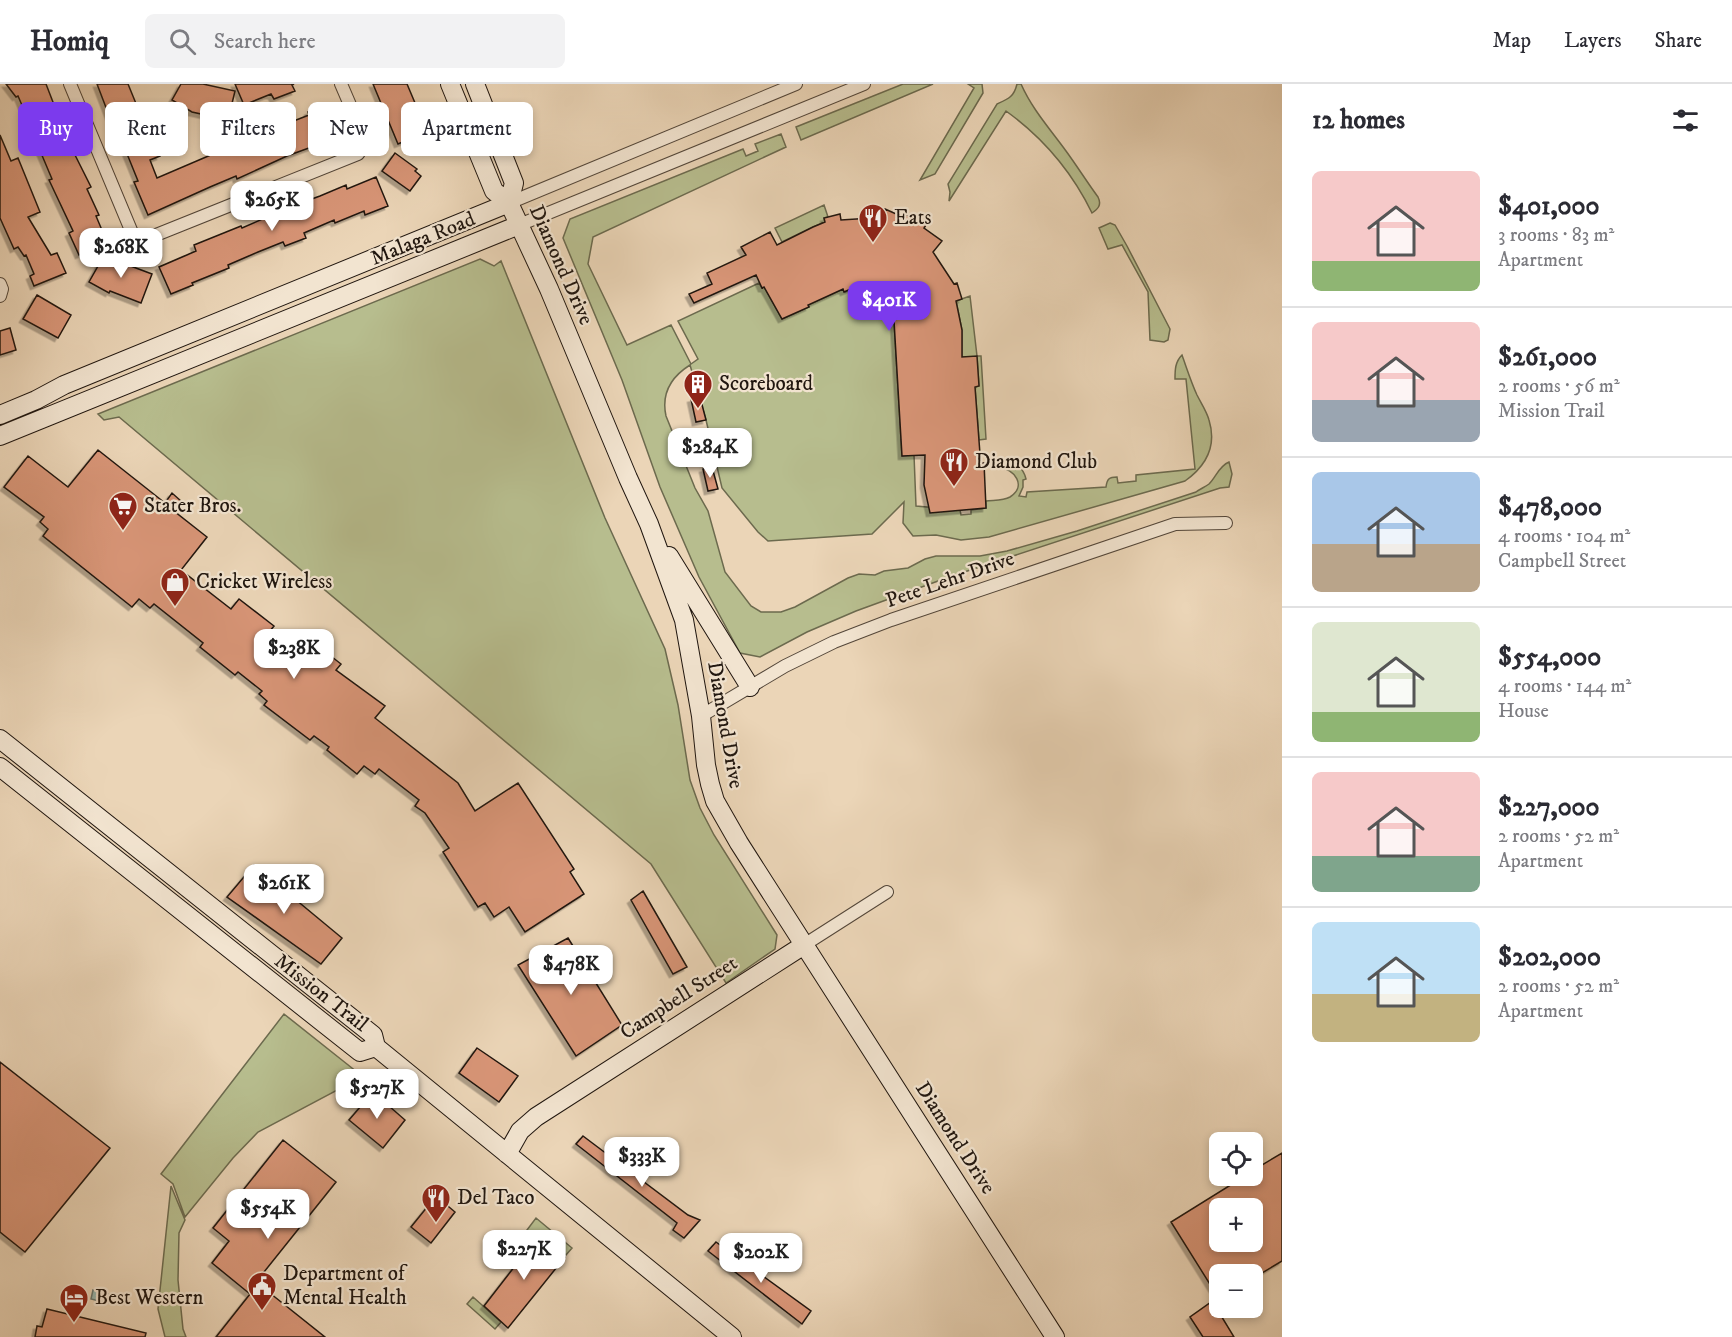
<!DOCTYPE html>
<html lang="en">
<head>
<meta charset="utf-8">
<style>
  body { margin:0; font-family:"IM FELL DW Pica",serif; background:#f2f2f3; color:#2b2b33; height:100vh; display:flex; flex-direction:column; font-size:22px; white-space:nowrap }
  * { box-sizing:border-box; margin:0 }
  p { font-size:20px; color:#7c7c81 }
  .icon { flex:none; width:33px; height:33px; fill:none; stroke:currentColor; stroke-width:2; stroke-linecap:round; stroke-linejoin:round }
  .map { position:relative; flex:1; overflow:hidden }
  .drawer { display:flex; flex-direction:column; background:#fff; width:450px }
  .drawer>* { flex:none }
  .banner { position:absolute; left:18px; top:18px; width:570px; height:54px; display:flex; gap:12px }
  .controls { position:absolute; left:1209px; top:1048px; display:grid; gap:12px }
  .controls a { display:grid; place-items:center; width:54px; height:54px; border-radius:9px; background:#fff; box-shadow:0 3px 9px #0003; font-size:30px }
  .price { position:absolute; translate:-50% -51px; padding:0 14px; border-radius:12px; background:#fff; color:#222; font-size:20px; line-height:39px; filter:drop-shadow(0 2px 3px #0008) }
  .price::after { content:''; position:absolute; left:50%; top:36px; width:18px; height:14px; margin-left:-9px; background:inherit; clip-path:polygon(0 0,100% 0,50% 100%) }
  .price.current { background:#7c3aed; color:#fff }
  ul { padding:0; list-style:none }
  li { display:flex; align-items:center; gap:18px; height:150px; padding:0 30px }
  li+li { border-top:2px solid #e1e1e2 }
  li span { display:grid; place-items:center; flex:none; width:168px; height:120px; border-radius:9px; color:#555 }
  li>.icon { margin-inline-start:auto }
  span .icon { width:72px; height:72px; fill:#fffc; stroke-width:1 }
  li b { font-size:26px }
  h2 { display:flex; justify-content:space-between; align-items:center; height:72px; padding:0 30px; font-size:26px }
  .chip { padding:0 21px; border-radius:9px; background:#fff; box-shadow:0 3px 9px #0003; font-size:21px; line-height:54px }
  .chip.current { background:#7c3aed; color:#fff }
  header { display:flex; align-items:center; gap:36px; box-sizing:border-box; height:84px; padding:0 30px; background:#fff; border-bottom:2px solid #e1e1e2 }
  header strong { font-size:28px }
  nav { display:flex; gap:33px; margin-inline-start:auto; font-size:21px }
  .search { width:420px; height:54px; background:#f2f2f3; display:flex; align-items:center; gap:15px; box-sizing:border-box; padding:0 21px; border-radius:9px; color:#7c7c81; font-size:22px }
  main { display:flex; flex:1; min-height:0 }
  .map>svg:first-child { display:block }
  .green { fill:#b7bd8e; stroke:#6c6a4e; stroke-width:1.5 }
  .water { fill:#98b8b0; stroke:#687770; stroke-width:1.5 }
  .building { fill:#d89577; stroke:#20160f; stroke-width:1.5; fill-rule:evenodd; filter:url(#shadow) }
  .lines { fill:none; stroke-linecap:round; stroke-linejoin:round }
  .street-casing { stroke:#534639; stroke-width:14 }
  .secondary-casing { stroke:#20160f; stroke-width:20 }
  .street { stroke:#f2e4d0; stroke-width:12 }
  .secondary { stroke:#f2e4d0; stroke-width:18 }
  .labels { text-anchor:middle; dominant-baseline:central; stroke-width:4.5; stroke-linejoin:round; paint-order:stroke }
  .poi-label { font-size:21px; fill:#20160f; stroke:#f2e4d0; text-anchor:start }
  .street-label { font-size:21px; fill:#20160f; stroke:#f2e4d0 }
</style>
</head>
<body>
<header>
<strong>Homiq</strong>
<div class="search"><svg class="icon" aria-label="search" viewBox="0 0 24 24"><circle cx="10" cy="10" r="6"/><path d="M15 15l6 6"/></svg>Search here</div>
<nav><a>Map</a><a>Layers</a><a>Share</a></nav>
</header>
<main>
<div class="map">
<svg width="1282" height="1253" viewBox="0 0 1282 1253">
  <defs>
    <filter id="shadow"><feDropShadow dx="-3.5" dy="3.5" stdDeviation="0" flood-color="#0004"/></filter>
  </defs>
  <rect width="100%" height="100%" fill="#ebd5b7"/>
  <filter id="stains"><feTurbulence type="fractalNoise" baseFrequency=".00333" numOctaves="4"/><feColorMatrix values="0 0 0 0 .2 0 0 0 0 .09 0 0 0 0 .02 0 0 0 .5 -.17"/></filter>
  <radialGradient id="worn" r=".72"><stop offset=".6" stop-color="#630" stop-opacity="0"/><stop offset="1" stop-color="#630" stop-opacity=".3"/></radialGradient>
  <path class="green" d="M 903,0 L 933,0 L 801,56 L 796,43 Z
    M 968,0 L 982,0 L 983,9 L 935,90 L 920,96 L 974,4 Z
    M 1017,0 L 1021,0 C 1032,25 1050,45 1066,67 C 1077,82 1087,98 1098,113 C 1102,121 1098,125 1092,129 C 1072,88 1042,53 1006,27 L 949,117 L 950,108 L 948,100 L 997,20 C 1008,15 1014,13 1017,0 Z
    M 781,50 L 786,63 L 593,153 L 588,180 L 627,261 L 671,241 L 691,280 L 698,275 L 678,237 L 759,199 L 762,204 L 764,203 L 782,235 L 809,223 L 808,221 L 843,205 L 845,208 C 870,195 888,213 894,237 L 902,372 L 914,371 L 916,422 L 960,426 L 961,431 L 971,430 L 971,426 L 986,424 L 986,417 C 994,416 1003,417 1010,413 C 1027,402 1015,385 998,383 L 998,379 L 1002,375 C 1014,378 1023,382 1026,395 L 1023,396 L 1023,403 L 1019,412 L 1026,413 L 1027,408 L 1106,403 C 1107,395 1109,393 1117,393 L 1118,399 L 1136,397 L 1136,391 L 1195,385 L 1186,295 L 1175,295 C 1175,286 1175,278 1182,271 C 1187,285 1191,298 1197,311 C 1201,319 1207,328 1209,336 C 1217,362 1206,382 1185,397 L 989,453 L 961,456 L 936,451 L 913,452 L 903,439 L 904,418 L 872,450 L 768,457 L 758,448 L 722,404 L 706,336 L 690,281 C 671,293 661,309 666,332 L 695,404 L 708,427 L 725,488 L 751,522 L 761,528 L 781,528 L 795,523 L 848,494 L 859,490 L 875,491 L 884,487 L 908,484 L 925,475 L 936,472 L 980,472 L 1007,467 L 1077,447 L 1196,408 C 1200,405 1205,403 1209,400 C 1216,393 1219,382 1229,378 L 1232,390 L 1229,403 L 1220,404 L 949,493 L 856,527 L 807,548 L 760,573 L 740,569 L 699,493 L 660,403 L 622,296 L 563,154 L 570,135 L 743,65 L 746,72 L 758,67 L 755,60 Z
    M 824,121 L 828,133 L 824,134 L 825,138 L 813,143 L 782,158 L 775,144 Z
    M 1110,139 L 1115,141 L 1127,162 L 1170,245 L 1168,256 L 1164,258 L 1150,256 L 1148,208 L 1122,161 L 1108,165 L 1099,144 Z
    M 480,175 L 494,182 L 501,177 L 605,434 L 665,565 L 678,621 L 690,696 L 700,724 L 714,751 L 777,851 L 775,865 L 726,899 L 651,780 L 119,333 L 104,336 L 98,330 Z
    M 970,212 L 977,272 L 981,272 L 986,355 L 979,356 L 975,303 L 979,302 L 977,273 L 962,273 L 962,246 L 956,217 Z
    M 284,930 L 357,988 L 345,1002 L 258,1048 L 233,1074 L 185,1133 L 173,1100 L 161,1090 Z
    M 171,1102 L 185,1136 L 179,1149 L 178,1196 L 183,1245 L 186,1253 L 165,1253 L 158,1225 Z
    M 536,1134 L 572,1164 L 566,1171 L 539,1148 L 532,1158 L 524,1150 Z
    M 473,1213 L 501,1238 L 495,1245 L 467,1220 Z"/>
  <path class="water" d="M 93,1206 L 110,1210 L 108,1219 L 91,1215 Z"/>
  <path class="building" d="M 6,0 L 46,0 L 68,57 L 91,103 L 87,105 L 99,131 L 96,132 L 107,158 L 79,171 L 69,149 L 73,147 L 49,96 L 52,95 L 30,43 L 31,42 L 18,12 L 16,13 Z
    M 97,0 L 128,0 L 137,22 L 142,19 L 152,41 L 148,42 L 160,72 L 150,76 L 157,94 L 234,61 L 233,58 L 242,53 L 244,57 L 273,45 L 309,31 L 308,28 L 329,20 L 339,44 L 336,44 L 339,53 L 287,72 L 237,95 L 236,92 L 210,103 L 148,131 L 134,98 L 138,97 L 121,55 L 119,56 L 110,34 Z
    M 181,0 L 203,0 L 235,7 L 228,36 L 192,28 L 172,16 Z
    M 235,0 L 294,0 L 292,1 L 295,7 L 274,15 L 271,10 L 244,21 Z
    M 373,0 L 407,0 L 418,26 L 424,23 L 433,45 L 398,60 Z
    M 0,51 L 11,77 L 18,74 L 40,128 L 28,133 L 51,171 L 57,169 L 66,189 L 34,202 L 30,192 L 34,190 L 26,171 L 24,172 L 18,163 L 14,165 L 0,134 Z
    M 395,69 L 417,85 L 415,87 L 421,92 L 410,107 L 382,87 Z
    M 376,93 L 388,122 L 365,131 L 364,127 L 335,139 L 334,136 L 304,149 L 306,154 L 285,162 L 283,158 L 258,168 L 228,181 L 229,184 L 192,199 L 193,201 L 171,210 L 159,183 L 196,167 L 194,161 L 241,142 L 242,144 L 272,131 L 271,129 L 308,114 L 309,116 L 320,112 L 346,101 L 347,105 Z
    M 885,125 L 903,133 L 905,130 L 926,141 L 924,144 L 942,157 L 933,168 L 954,200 L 957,199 L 962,215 L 956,217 L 962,246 L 962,273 L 977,272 L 979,302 L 975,303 L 980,370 L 981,379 L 984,379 L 986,424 L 930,429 L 924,401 L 925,371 L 902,372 L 894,237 L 889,223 L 880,211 L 862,203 L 853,204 L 844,208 L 843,205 L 808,221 L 809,223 L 782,235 L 764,203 L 762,204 L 756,191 L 694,219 L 689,210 L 712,200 L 707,189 L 746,171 L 741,163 L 770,148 L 777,161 L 813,143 L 825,138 L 824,134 L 840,130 L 841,136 L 872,134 L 881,136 Z
    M 106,168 L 128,181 L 152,190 L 141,219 L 110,207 L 109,209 L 89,198 Z
    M 37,211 L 71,231 L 58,254 L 23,235 Z
    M 10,244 L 16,266 L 0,271 L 0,247 Z
    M 700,313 L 706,336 L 696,338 L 691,315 Z
    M 98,366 L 165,419 L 172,409 L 181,417 L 174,427 L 207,453 L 181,486 L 231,525 L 239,515 L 274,542 L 265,553 L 289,572 L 301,556 L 323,574 L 327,569 L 341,580 L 336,586 L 385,622 L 375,634 L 458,699 L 475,727 L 518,699 L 574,785 L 570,788 L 584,810 L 525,848 L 509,823 L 494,833 L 485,819 L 478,823 L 443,768 L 449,764 L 425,729 L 415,722 L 419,716 L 379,685 L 375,690 L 364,682 L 357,690 L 327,666 L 329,663 L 314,652 L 310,656 L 264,621 L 267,617 L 259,610 L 262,607 L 238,588 L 235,591 L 200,563 L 203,559 L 154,520 L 150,524 L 139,515 L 132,523 L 43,452 L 48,445 L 40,438 L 44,433 L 4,403 L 28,372 L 68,403 Z
    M 712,383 L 718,405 L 708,407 L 703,385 Z
    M 254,781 L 342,854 L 321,880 L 227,813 Z
    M 643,807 L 687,883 L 673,890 L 631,816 Z
    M 568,854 L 622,941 L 576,972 L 518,881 Z
    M 477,964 L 518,992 L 499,1018 L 459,989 Z
    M 0,978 L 110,1064 L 25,1168 L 0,1148 Z
    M 373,1008 L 405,1036 L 383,1064 L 349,1036 Z
    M 583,1052 L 688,1131 L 700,1136 L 684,1154 L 673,1146 L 677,1139 L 576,1060 Z
    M 283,1056 L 336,1098 L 256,1198 L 325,1253 L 216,1253 L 250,1210 L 212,1179 L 229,1157 L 213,1144 Z
    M 1282,1069 L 1282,1177 L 1252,1195 L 1252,1191 L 1220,1191 L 1220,1230 L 1234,1253 L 1203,1253 L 1190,1233 L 1218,1213 L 1171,1138 L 1245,1092 L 1252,1092 L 1252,1087 ZM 1220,1125 L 1252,1125 L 1252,1158 L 1220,1158 Z
    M 436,1112 L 455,1128 L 431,1159 L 411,1143 Z
    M 539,1151 L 565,1173 L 508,1244 L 484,1222 Z
    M 716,1158 L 811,1227 L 802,1240 L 708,1167 Z
    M 47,1225 L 146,1249 L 145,1253 L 35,1253 L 37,1242 L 42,1243 Z"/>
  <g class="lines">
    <g class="street-casing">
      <path id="street" d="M 70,0 L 133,151 L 141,157 L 358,70 L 366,58 L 341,0
        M 509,119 L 796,0
        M 519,141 L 864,0
        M 0,200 L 2,205 L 0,212
        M 701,632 L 785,582 L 834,558 L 891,536 L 1175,440 L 1226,439
        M 804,861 L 887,808"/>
    </g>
    <g class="secondary-casing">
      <path id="secondary" d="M 450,0 L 494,107 L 509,119 L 549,205 L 628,394 L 649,440 L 684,536 L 701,632 L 706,681 L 710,700 L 715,717 L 739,759 L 1055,1253
        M 475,0 L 514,99 L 509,119
        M 0,331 L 36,316 L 64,301 L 509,119
        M 0,352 L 519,141
        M 669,472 L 750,603
        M 0,655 L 373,951 L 376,963
        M 0,683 L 360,968 L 376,963
        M 376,963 L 732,1253
        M 507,1070 L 520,1047 L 536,1033 L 804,861"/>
    </g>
    <use href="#street" class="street"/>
    <use href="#secondary" class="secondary"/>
  </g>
  <defs>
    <g id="restaurant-pin" transform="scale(1.5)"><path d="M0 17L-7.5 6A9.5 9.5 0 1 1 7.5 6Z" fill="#8f2418" stroke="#f2e4d0"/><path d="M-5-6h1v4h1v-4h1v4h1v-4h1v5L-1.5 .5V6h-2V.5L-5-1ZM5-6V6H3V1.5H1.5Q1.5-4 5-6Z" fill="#fff"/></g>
    <g id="building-pin" transform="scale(1.5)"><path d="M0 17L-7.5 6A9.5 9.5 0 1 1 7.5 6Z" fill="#8f2418" stroke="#f2e4d0"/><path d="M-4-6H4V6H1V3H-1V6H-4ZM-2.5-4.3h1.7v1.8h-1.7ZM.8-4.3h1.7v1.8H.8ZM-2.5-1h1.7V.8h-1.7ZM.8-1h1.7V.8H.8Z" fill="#fff"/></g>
    <g id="supermarket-pin" transform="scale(1.5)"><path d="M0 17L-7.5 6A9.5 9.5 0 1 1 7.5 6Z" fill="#8f2418" stroke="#f2e4d0"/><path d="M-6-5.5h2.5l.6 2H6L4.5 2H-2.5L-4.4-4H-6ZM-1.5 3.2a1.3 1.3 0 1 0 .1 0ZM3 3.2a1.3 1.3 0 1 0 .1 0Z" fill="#fff"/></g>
    <g id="shop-pin" transform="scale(1.5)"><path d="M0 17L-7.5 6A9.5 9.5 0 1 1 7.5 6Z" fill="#8f2418" stroke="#f2e4d0"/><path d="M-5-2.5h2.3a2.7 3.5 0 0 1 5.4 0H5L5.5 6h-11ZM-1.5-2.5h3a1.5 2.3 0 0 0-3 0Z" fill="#fff"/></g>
    <g id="civic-pin" transform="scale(1.5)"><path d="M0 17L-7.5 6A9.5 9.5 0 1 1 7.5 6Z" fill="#8f2418" stroke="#f2e4d0"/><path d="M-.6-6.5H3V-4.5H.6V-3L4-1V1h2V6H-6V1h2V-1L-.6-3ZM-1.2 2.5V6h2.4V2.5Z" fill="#fff"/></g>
    <g id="hotel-pin" transform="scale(1.5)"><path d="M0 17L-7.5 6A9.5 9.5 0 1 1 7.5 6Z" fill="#8f2418" stroke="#f2e4d0"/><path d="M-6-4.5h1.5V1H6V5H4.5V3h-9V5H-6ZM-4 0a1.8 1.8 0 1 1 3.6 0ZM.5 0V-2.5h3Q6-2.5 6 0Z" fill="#fff"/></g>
  </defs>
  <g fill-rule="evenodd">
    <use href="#restaurant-pin" x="873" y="134"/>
    <use href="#building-pin" x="698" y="300"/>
    <use href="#restaurant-pin" x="954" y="378"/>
    <use href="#supermarket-pin" x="123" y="422"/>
    <use href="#shop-pin" x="175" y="498"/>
    <use href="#restaurant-pin" x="436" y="1114"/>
    <use href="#civic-pin" x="262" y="1202"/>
    <use href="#hotel-pin" x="74" y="1214"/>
  </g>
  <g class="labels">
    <g class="poi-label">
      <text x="894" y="134">Eats</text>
      <text x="719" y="300">Scoreboard</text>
      <text x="975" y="378">Diamond Club</text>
      <text x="144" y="422">Stater Bros.</text>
      <text x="196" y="498">Cricket Wireless</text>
      <text x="457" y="1114">Del Taco</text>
      <text x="283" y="1190">Department of<tspan x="283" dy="24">Mental Health</tspan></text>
      <text x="95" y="1214">Best Western</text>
    </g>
    <g class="street-label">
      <text transform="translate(423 155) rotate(-22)">Malaga Road</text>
      <text transform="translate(561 181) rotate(66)">Diamond Drive</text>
      <text transform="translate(950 496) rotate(-19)">Pete Lehr Drive</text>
      <text transform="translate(725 641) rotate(80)">Diamond Drive</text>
      <text transform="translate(321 909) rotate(38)">Mission Trail</text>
      <text transform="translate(679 914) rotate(-33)">Campbell Street</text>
      <text transform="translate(955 1054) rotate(57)">Diamond Drive</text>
    </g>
  </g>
  <rect width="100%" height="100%" filter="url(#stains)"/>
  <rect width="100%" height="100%" fill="url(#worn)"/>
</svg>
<div class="controls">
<a><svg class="icon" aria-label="locate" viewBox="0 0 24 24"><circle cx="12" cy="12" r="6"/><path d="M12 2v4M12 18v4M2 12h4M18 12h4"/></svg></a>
<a>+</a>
<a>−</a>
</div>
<b class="price" style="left:272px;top:148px">$265K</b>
<b class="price" style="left:121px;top:195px">$268K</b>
<b class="price current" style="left:889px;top:248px">$401K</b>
<b class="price" style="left:710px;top:395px">$284K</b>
<b class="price" style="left:294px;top:596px">$238K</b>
<b class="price" style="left:284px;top:831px">$261K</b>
<b class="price" style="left:571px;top:912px">$478K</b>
<b class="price" style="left:377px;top:1036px">$527K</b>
<b class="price" style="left:642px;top:1104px">$333K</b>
<b class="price" style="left:268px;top:1156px">$554K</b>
<b class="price" style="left:524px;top:1197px">$227K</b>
<b class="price" style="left:761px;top:1200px">$202K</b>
<div class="banner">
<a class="chip current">Buy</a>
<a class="chip">Rent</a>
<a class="chip">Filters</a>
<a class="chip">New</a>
<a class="chip">Apartment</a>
</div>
</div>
<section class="drawer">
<h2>12 homes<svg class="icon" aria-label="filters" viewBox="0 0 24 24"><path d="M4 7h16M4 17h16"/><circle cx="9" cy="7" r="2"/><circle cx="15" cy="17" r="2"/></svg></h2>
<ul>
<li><span style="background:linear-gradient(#f6c9c9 75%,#8fb573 0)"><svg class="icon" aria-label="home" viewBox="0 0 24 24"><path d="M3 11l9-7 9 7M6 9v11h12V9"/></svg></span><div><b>$401,000</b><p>3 rooms · 83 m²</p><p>Apartment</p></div></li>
<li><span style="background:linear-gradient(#f6c9c9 65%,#9aa5b1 0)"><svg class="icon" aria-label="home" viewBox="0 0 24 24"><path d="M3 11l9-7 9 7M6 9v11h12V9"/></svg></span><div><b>$261,000</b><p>2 rooms · 56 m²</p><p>Mission Trail</p></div></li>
<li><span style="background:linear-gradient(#a9c7e8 60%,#b9a48a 0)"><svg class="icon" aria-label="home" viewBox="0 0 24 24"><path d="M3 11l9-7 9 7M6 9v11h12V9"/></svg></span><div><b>$478,000</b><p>4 rooms · 104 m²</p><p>Campbell Street</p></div></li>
<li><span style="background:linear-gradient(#dfe7d0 75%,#8fb573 0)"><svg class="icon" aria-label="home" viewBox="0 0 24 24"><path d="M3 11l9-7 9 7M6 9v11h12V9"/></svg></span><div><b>$554,000</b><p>4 rooms · 144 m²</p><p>House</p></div></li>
<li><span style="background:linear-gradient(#f6c9c9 70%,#7fa58c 0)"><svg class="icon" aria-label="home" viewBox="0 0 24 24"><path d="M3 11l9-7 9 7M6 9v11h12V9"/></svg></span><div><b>$227,000</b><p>2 rooms · 52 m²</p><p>Apartment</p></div></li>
<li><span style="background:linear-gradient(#bfe0f5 60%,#c2b280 0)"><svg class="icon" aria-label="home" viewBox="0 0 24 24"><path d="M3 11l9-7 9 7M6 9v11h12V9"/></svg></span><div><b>$202,000</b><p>2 rooms · 52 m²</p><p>Apartment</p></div></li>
</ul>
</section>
</main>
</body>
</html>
